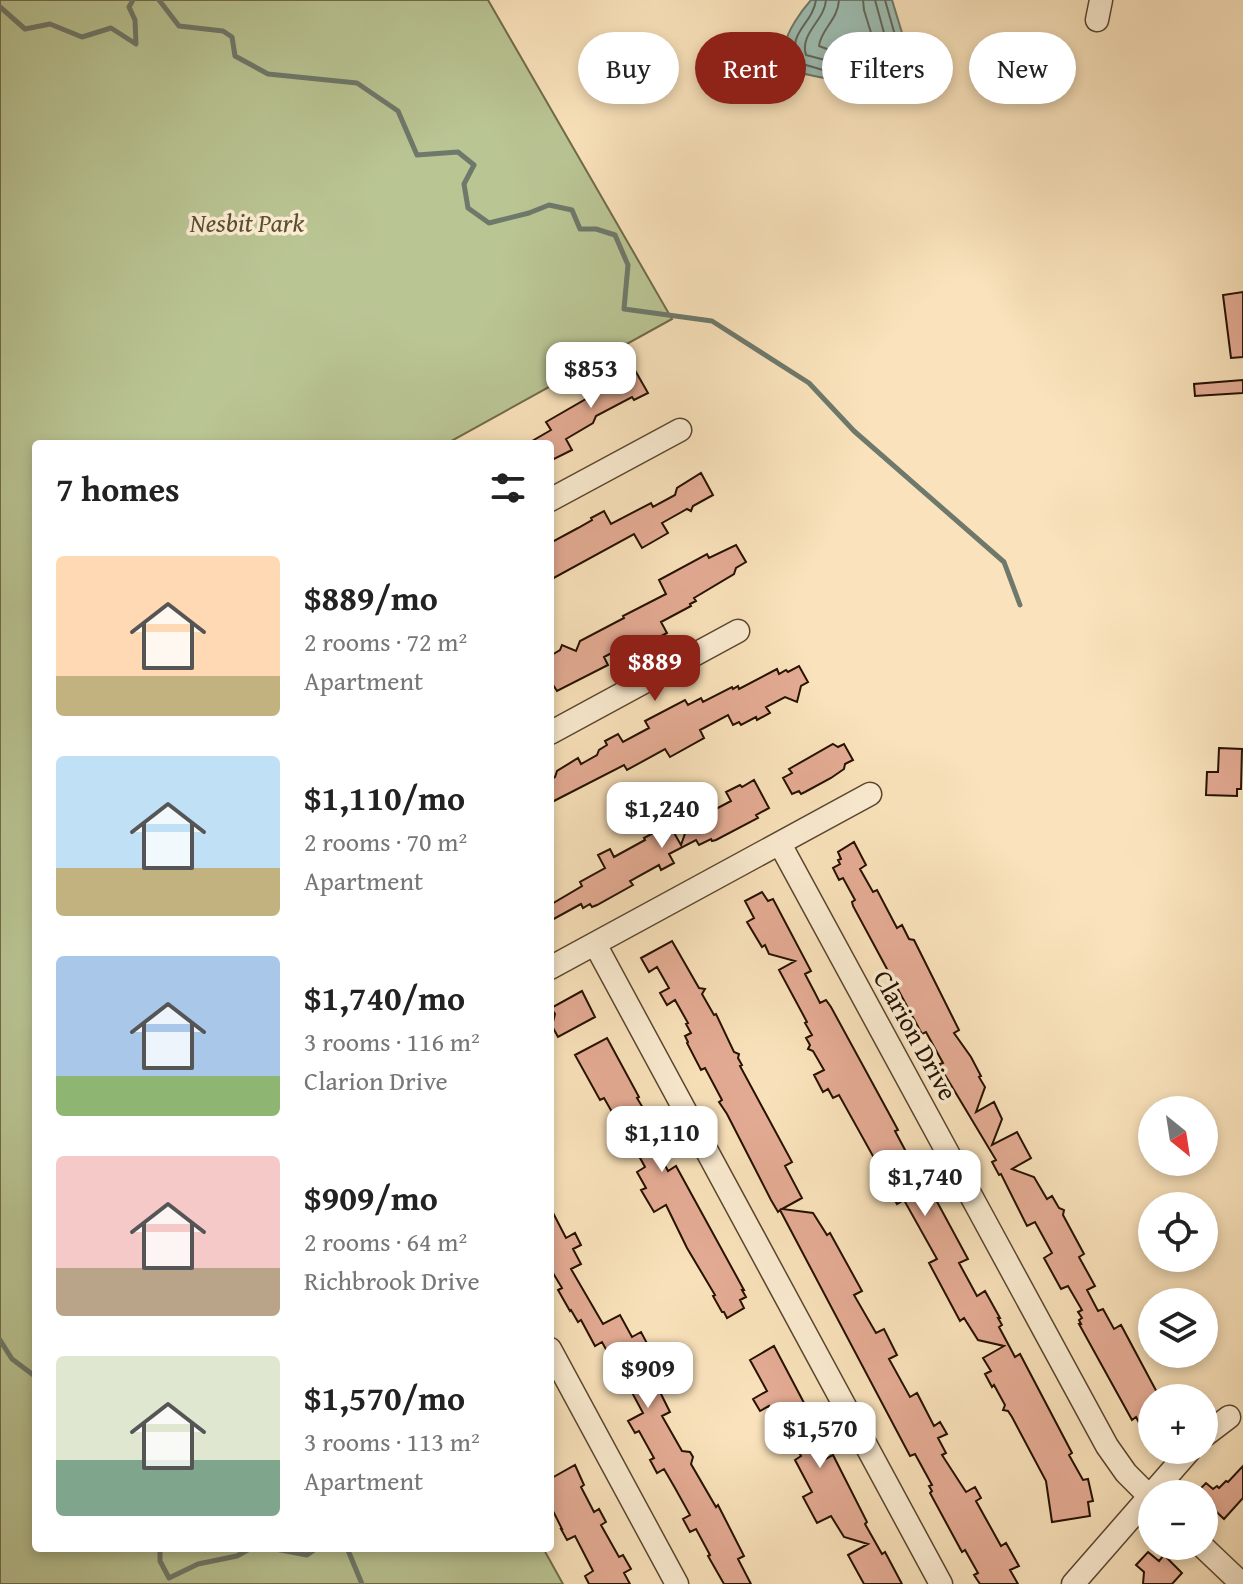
<!DOCTYPE html>
<html lang="en">
<head>
<meta charset="utf-8">
<style>
  body { margin:0; font-family:"Gentium Book Plus",serif; background:#f6f6f6; color:#222; height:100vh; display:flex; flex-direction:column; font-size:30px; white-space:nowrap }
  * { box-sizing:border-box; margin:0 }
  p { font-size:26px; color:#767676 }
  .icon { flex:none; width:44px; height:44px; fill:none; stroke:currentColor; stroke-width:2; stroke-linecap:round; stroke-linejoin:round }
  .map { position:relative; flex:1; overflow:hidden }
  .details { position:absolute; left:32px; top:440px; width:522px; height:1112px; display:flex; flex-direction:column; background:#fff; border-radius:8px; box-shadow:0 4px 12px #0003 }
  .details>* { flex:none }
  .guide { position:absolute; left:578px; top:32px; width:544px; height:72px; display:flex; gap:16px }
  .needle { width:52px; rotate:150deg }
  .fabs { position:absolute; left:1138px; top:1096px; display:grid; gap:16px }
  .fabs a { display:grid; place-items:center; width:80px; height:80px; border-radius:50%; background:#fff; box-shadow:0 4px 12px #0003; font-size:40px }
  .price { position:absolute; translate:-50% -68px; padding:0 18px; border-radius:16px; background:#fff; color:#222; font-size:26px; line-height:52px; filter:drop-shadow(0 2px 4px #0008) }
  .price::after { content:''; position:absolute; left:50%; top:48px; width:24px; height:18px; margin-left:-12px; background:inherit; clip-path:polygon(0 0,100% 0,50% 100%) }
  .price.current { background:#8f2418; color:#fff }
  ul { padding:0; list-style:none }
  li { display:flex; align-items:center; gap:24px; height:200px; padding:0 24px }
  li span { display:grid; place-items:center; flex:none; width:224px; height:160px; border-radius:8px; color:#555 }
  li>.icon { margin-inline-start:auto }
  span .icon { width:96px; height:96px; fill:#fffc; stroke-width:1 }
  li b { font-size:34px }
  h2 { display:flex; justify-content:space-between; align-items:center; height:96px; padding:0 24px; font-size:34px }
  .tag { padding:0 28px; border-radius:36px; background:#fff; box-shadow:0 4px 12px #0003; font-size:28px; line-height:72px }
  .tag.current { background:#8f2418; color:#fff }
  .map>svg:first-child { display:block }
  .green { fill:#bac594; stroke:#706b4a; stroke-width:2 }
  .water { fill:#9ebeb3; stroke:#6e796b; stroke-width:2 }
  .lines { fill:none; stroke-linecap:round; stroke-linejoin:round }
  .shore { stroke:#62685a; stroke-width:2 }
  .stream { stroke:#6e796b; stroke-width:5 }
  .building { fill:#e5ac95; stroke:#251100; stroke-width:2 }
  .minor-casing { stroke:#5a462f; stroke-width:25 }
  .minor { stroke:#fcedd3; stroke-width:22 }
  .labels { text-anchor:middle; dominant-baseline:central; stroke-width:7; stroke-linejoin:round; paint-order:stroke }
  .park-label { font-size:26px; font-style:italic; fill:#595034; stroke:#fcedd3 }
  .street-label { font-size:26px; fill:#251100; stroke:#fcedd3 }
</style>
</head>
<body>
<div class="map">
<svg width="1243" height="1584" viewBox="0 0 1243 1584">
  <rect width="100%" height="100%" fill="#fae3bc"/>
  <filter id="stains"><feTurbulence type="fractalNoise" baseFrequency=".0025" numOctaves="4"/><feColorMatrix values="0 0 0 0 .2 0 0 0 0 .09 0 0 0 0 .02 0 0 0 .5 -.17"/></filter>
  <radialGradient id="worn" r=".72"><stop offset=".6" stop-color="#630" stop-opacity="0"/><stop offset="1" stop-color="#630" stop-opacity=".3"/></radialGradient>
  <path class="green" d="M 0,0 L 488,0 L 672,319 L 446,444 L 36,444 L 36,1548 L 543,1548 L 563,1584 L 0,1584 Z"/>
  <path class="water" d="M 811,0 L 892,0 L 910,59 L 911,76 C 910,77 902,84 901,84 C 886,91 811,76 793,71 C 790,63 785,54 785,46 C 786,32 802,10 811,0 Z"/>
  <g class="lines">
    <path class="shore" d="M 816,0 C 812,26 785,32 799,63 L 823,70 L 889,78 L 897,77 L 902,73 L 902,60 L 885,0
      M 826,0 C 825,20 799,34 806,55 L 825,60 L 889,68 L 892,66 L 892,62 L 875,0
      M 839,0 C 838,20 821,29 819,46 L 827,49 L 873,54 L 876,49 L 864,10 L 863,0"/>
    <path class="stream" d="M 159,0 L 179,26 L 223,31 L 232,37 L 235,56 L 268,74 L 357,83 L 398,111 L 417,155 L 458,152 L 474,165 L 464,184 L 468,208 L 489,223 L 529,213 L 549,205 L 572,210 L 580,229 L 596,229 L 615,235 L 628,265 L 624,309 L 712,321 L 809,383 L 854,431 L 1004,562 L 1020,605
      M 0,7 L 25,29 L 50,24 L 82,37 L 111,28 L 136,44 L 135,20 L 129,7 L 133,0
      M 0,1340 L 12,1359 L 36,1377
      M 160,1548 L 160,1561 L 169,1578 L 198,1564 L 237,1556 L 251,1548
      M 270,1548 L 307,1555 L 317,1548
      M 347,1548 L 362,1584"/>
  </g>
  <path class="building" d="M 1243,292 L 1243,357 L 1231,358 L 1223,295 Z
    M 632,365 L 648,393 L 634,400 L 632,397 L 596,416 L 593,423 L 566,439 L 572,450 L 550,461 L 550,444 L 527,444 L 551,430 L 546,422 L 603,389 L 600,383 L 612,377 L 612,370 L 619,372 Z
    M 1243,380 L 1243,393 L 1195,396 L 1194,384 Z
    M 701,473 L 713,495 L 693,506 L 691,511 L 687,509 L 662,523 L 668,533 L 642,548 L 634,534 L 550,580 L 550,543 L 578,528 L 592,520 L 591,518 L 604,511 L 611,524 L 651,503 L 653,507 L 675,495 L 677,488 Z
    M 736,545 L 746,562 L 736,568 L 734,574 L 694,598 L 696,601 L 690,604 L 691,606 L 661,622 L 667,633 L 640,647 L 636,640 L 604,657 L 608,665 L 557,691 L 550,680 L 550,656 L 560,650 L 562,645 L 576,651 L 580,641 L 624,618 L 623,616 L 666,594 L 659,580 L 707,554 L 709,558 Z
    M 799,666 L 808,682 L 801,686 L 797,702 L 785,697 L 766,707 L 770,713 L 757,720 L 756,717 L 741,725 L 739,722 L 733,725 L 728,715 L 700,730 L 704,738 L 670,757 L 665,749 L 627,770 L 624,765 L 550,803 L 550,780 L 555,777 L 557,771 L 578,758 L 581,764 L 597,755 L 599,750 L 607,745 L 605,741 L 618,734 L 623,742 L 649,728 L 645,721 L 685,700 L 688,705 L 701,698 L 703,702 L 732,687 L 733,689 L 738,686 L 739,689 L 777,669 L 779,674 L 786,670 L 788,672 Z
    M 833,744 L 838,747 L 844,744 L 853,760 L 845,764 L 844,769 L 831,778 L 805,792 L 801,794 L 799,791 L 792,794 L 783,778 L 792,773 L 789,769 Z
    M 1219,748 L 1242,749 L 1241,789 L 1237,789 L 1237,796 L 1206,795 L 1207,772 L 1218,772 Z
    M 754,780 L 769,808 L 756,815 L 758,818 L 716,840 L 712,841 L 711,839 L 699,845 L 696,840 L 669,854 L 674,863 L 661,870 L 659,865 L 630,881 L 633,885 L 597,905 L 592,907 L 590,904 L 583,908 L 581,904 L 550,921 L 550,905 L 582,886 L 580,882 L 605,868 L 598,855 L 610,849 L 614,857 L 645,840 L 644,838 L 657,831 L 658,826 L 663,828 L 669,824 L 681,845 L 690,819 L 693,821 L 731,801 L 726,792 L 740,785 L 742,787 Z
    M 854,842 L 866,865 L 860,869 L 873,892 L 877,890 L 897,928 L 902,925 L 909,939 L 914,940 L 959,1030 L 954,1033 L 971,1057 L 981,1076 L 979,1077 L 985,1087 L 976,1112 L 994,1102 L 1002,1119 L 992,1145 L 1017,1132 L 1031,1158 L 1012,1169 L 1034,1177 L 1047,1199 L 1052,1196 L 1059,1208 L 1064,1210 L 1063,1215 L 1084,1254 L 1079,1257 L 1095,1286 L 1087,1290 L 1098,1311 L 1103,1309 L 1114,1329 L 1121,1325 L 1160,1398 L 1152,1398 L 1152,1425 L 1143,1430 L 1136,1417 L 1132,1420 L 1079,1324 L 1081,1324 L 1079,1320 L 1082,1318 L 1078,1312 L 1082,1310 L 1068,1286 L 1061,1289 L 1044,1258 L 1052,1253 L 1035,1222 L 1027,1226 L 1001,1174 L 999,1175 L 992,1162 L 996,1160 L 942,1070 L 940,1064 L 943,1063 L 926,1032 L 922,1034 L 887,969 L 853,906 L 852,902 L 855,900 L 843,878 L 839,880 L 833,868 L 840,864 L 838,860 L 841,859 L 838,852 Z
    M 762,892 L 768,901 L 773,899 L 811,971 L 805,974 L 815,993 L 820,1003 L 826,1000 L 831,1007 L 898,1130 L 895,1131 L 912,1163 L 915,1161 L 968,1259 L 959,1263 L 977,1296 L 985,1291 L 1000,1318 L 998,1318 L 1002,1325 L 999,1327 L 1015,1357 L 1020,1354 L 1072,1453 L 1069,1455 L 1083,1480 L 1088,1479 L 1093,1501 L 1088,1502 L 1090,1516 L 1052,1522 L 1046,1481 L 1012,1417 L 1008,1411 L 1003,1410 L 1005,1405 L 994,1385 L 992,1387 L 985,1374 L 991,1371 L 983,1358 L 1004,1346 L 978,1340 L 964,1318 L 960,1321 L 929,1263 L 937,1259 L 904,1200 L 897,1204 L 877,1166 L 878,1165 L 839,1095 L 833,1098 L 828,1089 L 823,1092 L 814,1075 L 824,1070 L 813,1051 L 808,1049 L 810,1045 L 806,1038 L 812,1035 L 805,1023 L 807,1022 L 779,970 L 795,961 L 769,954 L 765,945 L 762,947 L 747,922 L 754,918 L 745,901 Z
    M 672,941 L 699,988 L 705,989 L 702,994 L 714,1015 L 716,1014 L 734,1052 L 739,1054 L 738,1058 L 742,1065 L 740,1066 L 792,1162 L 785,1166 L 802,1198 L 782,1209 L 813,1213 L 827,1235 L 830,1233 L 862,1291 L 854,1295 L 876,1333 L 884,1329 L 897,1355 L 889,1359 L 910,1397 L 917,1393 L 934,1426 L 940,1422 L 947,1434 L 938,1438 L 946,1453 L 942,1455 L 966,1492 L 975,1487 L 981,1498 L 976,1501 L 1001,1546 L 1006,1543 L 1019,1566 L 1010,1570 L 1018,1584 L 980,1584 L 974,1575 L 978,1573 L 965,1550 L 962,1552 L 930,1493 L 932,1491 L 929,1486 L 932,1485 L 915,1454 L 910,1456 L 780,1210 L 778,1212 L 771,1200 L 727,1114 L 719,1102 L 722,1100 L 705,1068 L 701,1070 L 687,1043 L 688,1042 L 685,1036 L 691,1033 L 686,1024 L 688,1023 L 675,1000 L 667,1005 L 660,993 L 669,988 L 657,967 L 649,972 L 641,958 Z
    M 582,991 L 595,1017 L 558,1037 L 552,1026 L 555,1014 L 551,1008 Z
    M 607,1038 L 639,1097 L 637,1098 L 658,1133 L 659,1138 L 657,1139 L 660,1146 L 656,1148 L 668,1171 L 676,1166 L 744,1290 L 742,1290 L 746,1297 L 740,1300 L 744,1308 L 727,1318 L 724,1312 L 722,1312 L 713,1296 L 715,1295 L 687,1248 L 666,1205 L 654,1212 L 641,1190 L 646,1188 L 637,1172 L 645,1167 L 622,1125 L 620,1126 L 604,1098 L 600,1100 L 575,1055 Z
    M 550,1207 L 566,1238 L 575,1233 L 581,1245 L 573,1249 L 581,1264 L 571,1269 L 603,1324 L 620,1315 L 632,1337 L 641,1332 L 658,1364 L 651,1368 L 662,1388 L 659,1390 L 670,1412 L 662,1416 L 682,1451 L 690,1452 L 693,1457 L 691,1464 L 716,1507 L 718,1505 L 744,1556 L 738,1559 L 751,1584 L 724,1584 L 708,1556 L 710,1555 L 696,1529 L 690,1532 L 683,1519 L 690,1515 L 675,1488 L 664,1469 L 657,1473 L 650,1460 L 654,1458 L 639,1431 L 635,1433 L 628,1421 L 643,1413 L 627,1383 L 618,1388 L 611,1375 L 618,1371 L 602,1342 L 595,1346 L 581,1320 L 578,1322 L 571,1310 L 570,1311 L 558,1290 L 562,1288 L 550,1268 Z
    M 774,1346 L 812,1418 L 816,1426 L 810,1429 L 814,1437 L 812,1438 L 824,1460 L 833,1455 L 867,1522 L 865,1524 L 882,1554 L 885,1552 L 902,1584 L 864,1584 L 848,1555 L 868,1544 L 844,1537 L 831,1516 L 817,1523 L 803,1497 L 812,1492 L 795,1460 L 801,1456 L 793,1441 L 784,1431 L 778,1419 L 776,1420 L 769,1406 L 760,1411 L 753,1399 L 767,1391 L 750,1360 Z
    M 575,1465 L 584,1485 L 581,1487 L 594,1512 L 599,1509 L 606,1522 L 601,1525 L 619,1557 L 623,1555 L 631,1569 L 624,1573 L 630,1584 L 589,1584 L 585,1576 L 593,1571 L 575,1536 L 567,1540 L 561,1529 L 562,1529 L 550,1505 L 550,1479 Z
    M 1243,1466 L 1243,1498 L 1224,1519 L 1204,1500 L 1204,1494 L 1196,1493 L 1206,1483 L 1213,1489 L 1217,1486 L 1219,1488 L 1226,1481 L 1228,1482 Z
    M 1148,1552 L 1159,1561 L 1164,1555 L 1182,1573 L 1172,1584 L 1143,1584 L 1144,1572 L 1136,1565 Z"/>
  <g class="lines">
    <g class="minor-casing">
      <path id="minor" d="M 1097,20 L 1101,0
        M 550,500 L 680,430
        M 550,733 L 738,631
        M 780,844 L 1107,1446 L 1126,1473 L 1152,1499
        M 595,944 L 941,1584
        M 550,968 L 870,794
        M 550,1349 L 677,1584
        M 1204,1436 L 1229,1417
        M 1202,1546 L 1242,1584
        M 1073,1584 L 1190,1450"/>
    </g>
    <use href="#minor" class="minor"/>
  </g>
  <g class="labels">
    <g class="park-label">
      <text x="247" y="222">Nesbit Park</text>
    </g>
    <g class="street-label">
      <text transform="translate(916 1035) rotate(61)">Clarion Drive</text>
    </g>
  </g>
  <rect width="100%" height="100%" filter="url(#stains)"/>
  <rect width="100%" height="100%" fill="url(#worn)"/>
</svg>
<div class="fabs">
<a><svg class="needle" viewBox="-14 -14 28 28"><path d="M0-13l5 13h-10z" fill="#e53935"/><path d="M0 13l5-13h-10z" fill="#767676"/></svg></a>
<a><svg class="icon" aria-label="locate" viewBox="0 0 24 24"><circle cx="12" cy="12" r="6"/><path d="M12 2v4M12 18v4M2 12h4M18 12h4"/></svg></a>
<a><svg class="icon" aria-label="layers" viewBox="0 0 24 24"><path d="M12 4l9 5-9 5-9-5zM3 14l9 5 9-5"/></svg></a>
<a>+</a>
<a>−</a>
</div>
<b class="price" style="left:591px;top:410px">$853</b>
<b class="price current" style="left:655px;top:703px">$889</b>
<b class="price" style="left:662px;top:850px">$1,240</b>
<b class="price" style="left:662px;top:1174px">$1,110</b>
<b class="price" style="left:925px;top:1218px">$1,740</b>
<b class="price" style="left:648px;top:1410px">$909</b>
<b class="price" style="left:820px;top:1470px">$1,570</b>
<div class="guide">
<a class="tag">Buy</a>
<a class="tag current">Rent</a>
<a class="tag">Filters</a>
<a class="tag">New</a>
</div>
<section class="details">
<h2>7 homes<svg class="icon" aria-label="filters" viewBox="0 0 24 24"><path d="M4 7h16M4 17h16"/><circle cx="9" cy="7" r="2"/><circle cx="15" cy="17" r="2"/></svg></h2>
<ul>
<li><span style="background:linear-gradient(#ffd9b3 75%,#c2b280 0)"><svg class="icon" aria-label="home" viewBox="0 0 24 24"><path d="M3 11l9-7 9 7M6 9v11h12V9"/></svg></span><div><b>$889/mo</b><p>2 rooms · 72 m²</p><p>Apartment</p></div></li>
<li><span style="background:linear-gradient(#bfe0f5 70%,#c2b280 0)"><svg class="icon" aria-label="home" viewBox="0 0 24 24"><path d="M3 11l9-7 9 7M6 9v11h12V9"/></svg></span><div><b>$1,110/mo</b><p>2 rooms · 70 m²</p><p>Apartment</p></div></li>
<li><span style="background:linear-gradient(#a9c7e8 75%,#8fb573 0)"><svg class="icon" aria-label="home" viewBox="0 0 24 24"><path d="M3 11l9-7 9 7M6 9v11h12V9"/></svg></span><div><b>$1,740/mo</b><p>3 rooms · 116 m²</p><p>Clarion Drive</p></div></li>
<li><span style="background:linear-gradient(#f6c9c9 70%,#b9a48a 0)"><svg class="icon" aria-label="home" viewBox="0 0 24 24"><path d="M3 11l9-7 9 7M6 9v11h12V9"/></svg></span><div><b>$909/mo</b><p>2 rooms · 64 m²</p><p>Richbrook Drive</p></div></li>
<li><span style="background:linear-gradient(#dfe7d0 65%,#7fa58c 0)"><svg class="icon" aria-label="home" viewBox="0 0 24 24"><path d="M3 11l9-7 9 7M6 9v11h12V9"/></svg></span><div><b>$1,570/mo</b><p>3 rooms · 113 m²</p><p>Apartment</p></div></li>
</ul>
</section>
</div>
</body>
</html>
